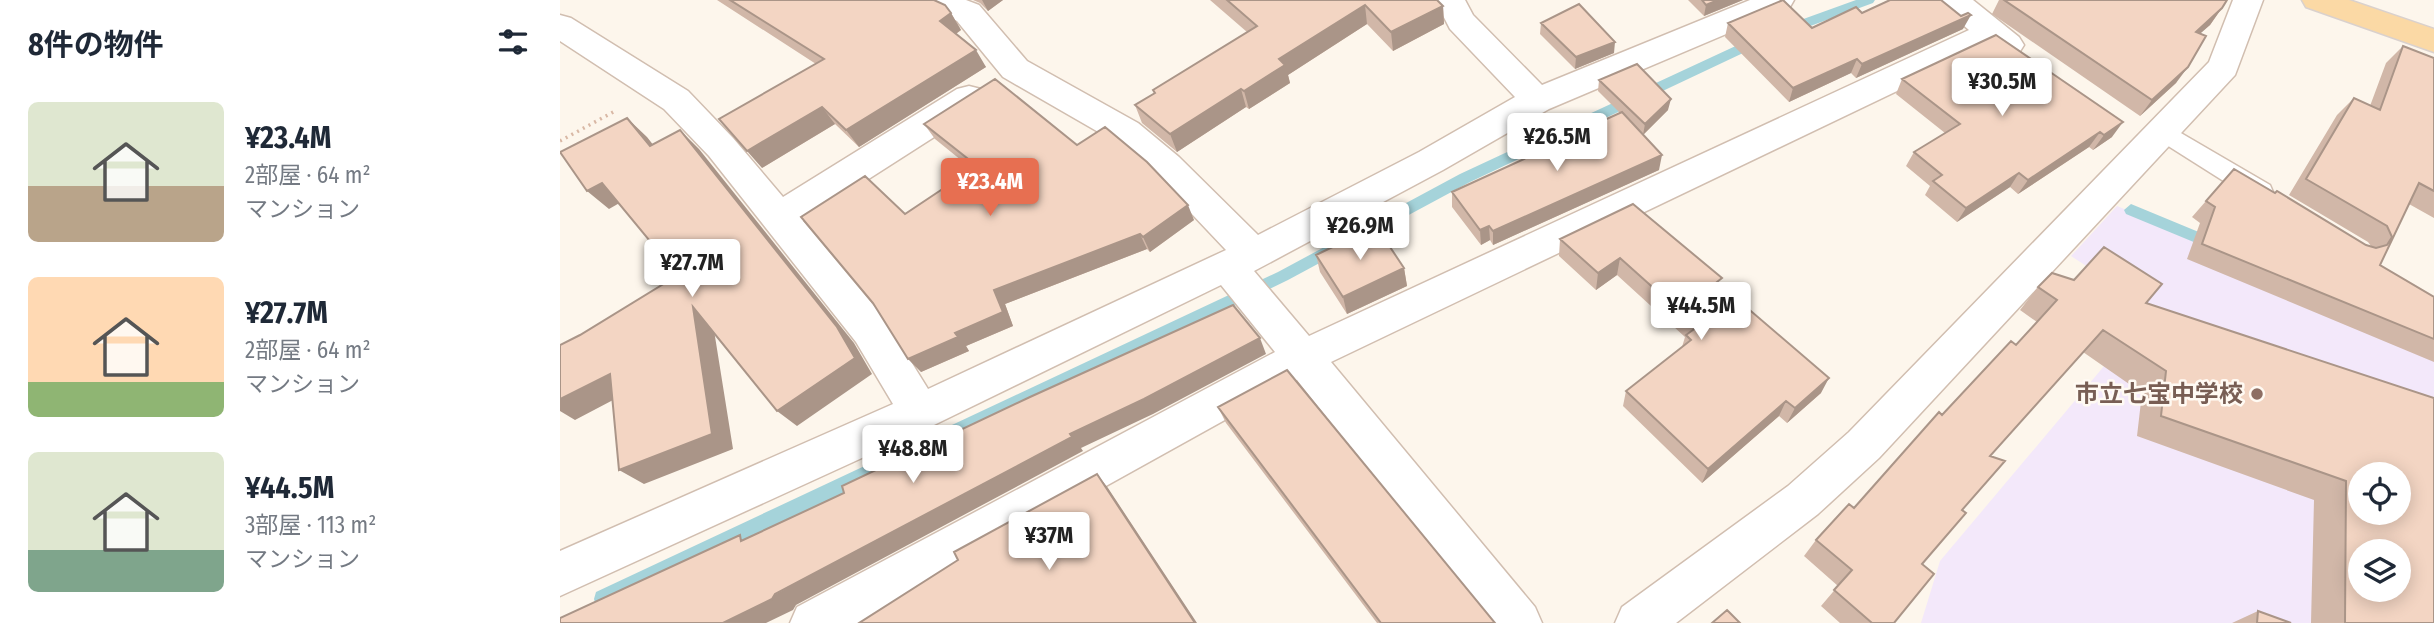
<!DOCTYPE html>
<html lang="ja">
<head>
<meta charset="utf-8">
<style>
  body { margin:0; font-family:"Fira Sans Condensed","Noto Sans JP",sans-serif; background:#f6f6f7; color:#1f2937; height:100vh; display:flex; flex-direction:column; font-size:26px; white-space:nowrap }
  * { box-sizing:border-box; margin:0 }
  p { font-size:23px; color:#747a83 }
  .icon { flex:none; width:38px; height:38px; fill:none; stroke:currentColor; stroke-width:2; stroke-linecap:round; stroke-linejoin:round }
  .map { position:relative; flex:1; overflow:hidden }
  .panel { display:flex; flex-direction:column; background:#fff; width:560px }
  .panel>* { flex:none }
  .buttons { position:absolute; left:1788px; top:462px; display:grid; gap:14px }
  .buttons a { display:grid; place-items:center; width:63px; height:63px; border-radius:50%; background:#fff; box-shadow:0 4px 18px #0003; font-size:35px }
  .price { position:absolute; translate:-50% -60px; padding:0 16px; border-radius:7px; background:#fff; color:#222; font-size:23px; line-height:46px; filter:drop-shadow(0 2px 4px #0008) }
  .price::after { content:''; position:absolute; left:50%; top:42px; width:21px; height:16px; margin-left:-10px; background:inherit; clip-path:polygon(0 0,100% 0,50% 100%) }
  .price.on { background:#e76f51; color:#fff }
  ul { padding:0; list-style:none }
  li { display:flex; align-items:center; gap:21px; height:175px; padding:0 28px }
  li span { display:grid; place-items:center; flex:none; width:196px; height:140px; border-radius:10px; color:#555 }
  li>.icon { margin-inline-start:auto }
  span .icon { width:84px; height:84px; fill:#fffc; stroke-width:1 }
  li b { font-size:30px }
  h2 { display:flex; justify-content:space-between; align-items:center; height:84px; padding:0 28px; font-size:30px }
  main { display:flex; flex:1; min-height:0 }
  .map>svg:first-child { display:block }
  .education { fill:#f3e8fa; fill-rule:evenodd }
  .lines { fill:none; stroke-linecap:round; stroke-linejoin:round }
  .stream { fill:#a5d3da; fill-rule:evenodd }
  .lane-casing { stroke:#d1beb0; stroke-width:3 }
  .street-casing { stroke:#d1beb0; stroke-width:3 }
  .primary-casing { stroke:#dad1cd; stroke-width:3 }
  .path { stroke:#d9b8a5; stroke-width:3.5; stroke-dasharray:2 4.5; stroke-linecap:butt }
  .lane { fill:#fff; fill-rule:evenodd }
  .street { fill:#fff; fill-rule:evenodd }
  .primary { fill:#fbd9a5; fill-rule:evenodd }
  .wall { fill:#d1b7a8 }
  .shaded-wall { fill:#aa9588 }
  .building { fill:#f3d5c3; stroke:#aa9588; stroke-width:2; fill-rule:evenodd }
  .education-dot { fill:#8d6e63; stroke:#fffaf3; stroke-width:2.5 }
  .labels { text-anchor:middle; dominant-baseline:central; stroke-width:5; stroke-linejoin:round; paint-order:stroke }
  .education-label { font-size:24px; font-weight:bold; fill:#785e54; stroke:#fffaf3; text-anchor:end }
</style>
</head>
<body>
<main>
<section class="panel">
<h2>8件の物件<svg class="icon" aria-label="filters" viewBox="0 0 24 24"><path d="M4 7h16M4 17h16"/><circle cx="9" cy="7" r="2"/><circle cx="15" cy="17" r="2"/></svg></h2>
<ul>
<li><span style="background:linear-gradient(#dfe7d0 60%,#b9a48a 0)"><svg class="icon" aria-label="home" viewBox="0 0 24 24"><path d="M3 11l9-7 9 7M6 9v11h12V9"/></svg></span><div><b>¥23.4M</b><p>2部屋 · 64 m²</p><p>マンション</p></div></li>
<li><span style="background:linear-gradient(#ffd9b3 75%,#8fb573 0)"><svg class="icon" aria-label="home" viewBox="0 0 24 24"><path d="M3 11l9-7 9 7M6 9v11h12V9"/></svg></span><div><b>¥27.7M</b><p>2部屋 · 64 m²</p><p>マンション</p></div></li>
<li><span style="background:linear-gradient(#dfe7d0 70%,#7fa58c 0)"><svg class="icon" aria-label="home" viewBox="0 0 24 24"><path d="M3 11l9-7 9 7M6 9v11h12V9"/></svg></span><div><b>¥44.5M</b><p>3部屋 · 113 m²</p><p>マンション</p></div></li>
</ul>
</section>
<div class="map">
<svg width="1874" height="623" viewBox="0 0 1874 623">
  <rect width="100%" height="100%" fill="#fdf6ec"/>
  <path class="education" d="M 1557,206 L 1793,304 L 1874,314 L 1874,623 L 1361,623 L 1380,561 L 1592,309 L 1511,256 ZM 1801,474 L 1839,474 L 1839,513 L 1801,513 ZM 1801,551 L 1839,551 L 1839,590 L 1801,590 Z"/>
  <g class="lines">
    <path class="stream" d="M 1296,0 L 1315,0 L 1313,3 L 1234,32 L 1229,33 L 1223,29 L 1224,26 Z
      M 1195,37 L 1202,42 L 1200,45 L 910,182 L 728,280 L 50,606 L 43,608 L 36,606 L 34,599 L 36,592 L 718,272 L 900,174 Z
      M 1571,204 L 1658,240 L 1661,244 L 1653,250 L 1566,214 L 1564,210 Z"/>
    <g class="lane-casing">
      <path id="lane" d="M 1602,122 L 1710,185 L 1713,192 L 1710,199 L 1701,201 L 1692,199 L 1594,137 L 1590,131 L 1594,125 Z"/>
    </g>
    <g class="street-casing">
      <path id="street" d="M 363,0 L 406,0 L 419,5 L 467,61 L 578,123 L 619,157 L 698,235 L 859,152 L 955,97 L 890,29 L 875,0 L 905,0 L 913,15 L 982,85 L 1190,0 L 1234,0 L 1230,7 L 989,109 L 883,170 L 694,271 L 749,336 L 1409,30 L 1382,7 L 1378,0 L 1413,0 L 1459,37 L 1464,45 L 1459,53 C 1447,57 1439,55 1429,47 L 771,362 L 975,607 L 982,623 L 930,623 L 737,380 L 299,623 L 230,623 L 237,607 L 715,352 L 661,285 L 374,425 L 0,596 L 0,551 L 333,404 L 296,342 L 149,156 L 104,109 L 0,41 L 0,15 L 11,18 L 128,91 L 173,138 L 223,197 L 397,89 L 409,86 L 421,89 L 426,98 L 421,107 L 243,221 L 324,318 L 368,389 L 666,250 L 595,175 L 554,141 L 443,77 L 397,21 L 367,7 Z
        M 1673,0 L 1703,0 L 1675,75 L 1319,458 L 1258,514 L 1116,623 L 1055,623 L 1062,607 L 1228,486 L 1289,432 L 1649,62 Z"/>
    </g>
    <g class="primary-casing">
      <path id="primary" d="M 1742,0 L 1789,0 L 1874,29 L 1874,52 L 1746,7 Z"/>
    </g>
    <path class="path" d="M 0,141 L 57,110"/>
    <use href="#lane" class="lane"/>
    <use href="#street" class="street"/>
    <use href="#primary" class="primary"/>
  </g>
  <path class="wall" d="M 157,0 L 374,0 L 391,13 L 401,30 L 396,34 L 426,67 L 299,147 L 275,124 L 202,168 L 256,64 Z
    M 413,0 L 443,0 L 428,11 L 420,3 Z
    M 650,0 L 877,0 L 883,6 L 884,24 L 833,51 L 807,24 L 728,75 L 730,83 L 689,109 L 686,107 L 617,152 L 582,123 L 575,105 L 594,94 L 593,90 L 687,32 Z
    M 1128,0 L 1183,0 L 1144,16 Z
    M 1439,0 L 1667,0 L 1650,25 L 1640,33 L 1616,83 L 1580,116 L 1432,14 Z
    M 1302,13 L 1403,29 L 1296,78 L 1291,73 L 1229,102 L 1165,37 L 1168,23 L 1252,28 Z
    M 981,23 L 1054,53 L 1015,69 L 980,34 Z
    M 1436,35 L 1552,137 L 1533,150 L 1529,147 L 1458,194 L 1450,187 L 1397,222 L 1365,195 L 1370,186 L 1346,166 L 1354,152 L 1385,133 L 1336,94 L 1342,79 Z
    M 1843,46 L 1874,58 L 1874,218 L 1849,204 L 1820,265 L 1874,297 L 1874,362 L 1627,259 L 1640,223 L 1632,217 L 1674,169 L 1714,193 L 1806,245 L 1811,246 L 1808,242 L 1729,195 L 1777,115 L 1794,98 L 1810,106 L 1826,63 Z
    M 1039,80 L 1108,110 L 1083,135 L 1099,170 L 933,245 L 930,240 L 921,245 L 892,207 L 892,192 L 975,154 L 976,151 L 1060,113 L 1038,91 Z
    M 364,124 L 517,145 L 634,220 L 590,252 L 587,249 L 445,304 L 453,326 L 406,346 L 409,351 L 361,372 L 345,214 L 412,169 L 375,139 Z
    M 1000,239 L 1160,284 L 1261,393 L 1227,423 L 1219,416 L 1142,483 L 1063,406 L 1066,391 L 1122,347 L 1125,337 L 1057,275 L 1036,290 L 999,256 Z
    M 756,255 L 844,268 L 847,286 L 787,314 L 760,272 Z
    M 1478,287 L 1586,303 L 1874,398 L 1874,623 L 1751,623 L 1754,500 L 1577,436 L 1582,393 L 1523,352 L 1430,456 L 1402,510 L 1362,564 L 1334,623 L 1280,623 L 1261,606 L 1278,586 L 1244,556 L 1256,540 L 1294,508 L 1382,415 L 1456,345 L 1477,322 L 1460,310 Z
    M 658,407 L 935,623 L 817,623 L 666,423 Z
    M 1698,611 L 1731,623 L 1672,623 Z"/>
  <path class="shaded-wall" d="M 422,0 L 443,0 L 428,11 Z
    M 1158,0 L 1183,0 L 1144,16 L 1146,5 Z
    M 805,5 L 807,24 L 728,75 L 730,83 L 689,109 L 684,91 L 719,59 Z
    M 883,6 L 884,24 L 833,51 L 831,32 Z
    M 1662,8 L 1650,25 L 1624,48 L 1636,32 Z
    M 391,13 L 401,30 L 390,38 L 380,21 Z
    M 1411,15 L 1403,29 L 1296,78 L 1302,64 Z
    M 1055,42 L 1054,53 L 1015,69 L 1016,57 Z
    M 416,50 L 426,67 L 299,147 L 286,130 Z
    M 1297,59 L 1291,73 L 1229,102 L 1233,88 Z
    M 1628,67 L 1616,83 L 1580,116 L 1592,100 Z
    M 681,89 L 686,107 L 617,152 L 610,134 Z
    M 1111,99 L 1108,110 L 1083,135 L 1085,124 Z
    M 262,107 L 275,124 L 202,168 L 187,151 Z
    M 67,118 L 87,137 L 109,165 L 90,146 Z
    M 1563,122 L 1552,137 L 1533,150 L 1544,135 Z
    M 120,130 L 139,149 L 294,343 L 312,374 L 237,426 L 217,411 Z
    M 1540,132 L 1529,147 L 1458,194 L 1468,180 Z
    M 1102,155 L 1099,170 L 933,245 L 933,231 Z
    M 1459,173 L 1450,187 L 1397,222 L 1406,208 Z
    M 42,183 L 63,201 L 49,209 L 27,191 Z
    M 628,205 L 634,220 L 590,252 L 583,237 Z
    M 929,226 L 930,240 L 921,245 L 920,230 Z
    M 580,234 L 587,249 L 445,304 L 453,326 L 406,346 L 409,351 L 361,372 L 348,359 L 395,333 L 434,290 Z
    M 1060,258 L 1057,275 L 1036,290 L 1038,273 Z
    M 844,268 L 847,286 L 787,314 L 783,297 Z
    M 133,307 L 153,324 L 173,449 L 84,484 L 59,470 Z
    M 700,338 L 706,354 L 593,414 L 521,448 L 523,451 L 236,605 L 233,610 L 206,623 L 163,623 L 510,434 Z
    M 50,374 L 74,389 L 15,420 L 0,411 L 0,399 Z
    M 1269,378 L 1261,393 L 1227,423 L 1235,408 Z
    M 1226,401 L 1219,416 L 1142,483 L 1148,469 Z
    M 537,474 L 548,488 L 637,623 L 635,623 Z"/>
  <path class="building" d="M 170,0 L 374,0 L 385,5 L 391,13 L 380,21 L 416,50 L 286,130 L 262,107 L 187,151 L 159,119 L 264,59 Z
    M 667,0 L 877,0 L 883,6 L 831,32 L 805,5 L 719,59 L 725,65 L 684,91 L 681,89 L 610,134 L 575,105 L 595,93 L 593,90 L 697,26 Z
    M 1142,0 L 1158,0 L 1146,5 Z
    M 1223,0 L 1252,28 L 1296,7 L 1302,13 L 1330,0 L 1381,0 L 1401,16 L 1408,13 L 1411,15 L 1302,64 L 1297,59 L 1233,88 L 1168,23 Z
    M 1444,0 L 1667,0 L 1662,8 L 1636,32 L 1646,36 L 1628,67 L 1592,100 Z
    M 1019,4 L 1055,42 L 1016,57 L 981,23 Z
    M 1436,35 L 1563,122 L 1544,135 L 1540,132 L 1468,180 L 1459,173 L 1406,208 L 1373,181 L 1382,175 L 1354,152 L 1400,124 L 1342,79 Z
    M 1843,46 L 1874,58 L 1874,191 L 1859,183 L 1820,265 L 1874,297 L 1874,339 L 1642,244 L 1655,207 L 1646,201 L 1674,169 L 1715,193 L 1717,191 L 1806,245 L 1816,248 L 1827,245 L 1832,237 L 1827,226 L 1746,179 L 1794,98 L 1820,110 Z
    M 1077,64 L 1111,99 L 1085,124 L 1039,80 Z
    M 435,79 L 517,145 L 545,127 L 587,162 L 628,205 L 583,237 L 580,234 L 434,290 L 443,312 L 395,333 L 398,337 L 348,359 L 313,303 L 241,217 L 305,176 L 345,214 L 417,166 L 364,124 Z
    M 1062,112 L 1102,155 L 933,231 L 929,226 L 920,230 L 892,192 L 977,153 L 976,151 Z
    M 67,118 L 90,146 L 120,130 L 277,327 L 295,358 L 217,411 L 133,307 L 152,434 L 59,470 L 50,374 L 0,399 L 0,345 L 20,335 L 118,275 L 42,183 L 27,191 L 0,152 Z
    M 1073,204 L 1162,278 L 1157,282 L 1269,378 L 1235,408 L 1226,401 L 1148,469 L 1066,391 L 1131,340 L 1126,335 L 1137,327 L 1060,258 L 1038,273 L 1000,239 Z
    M 816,226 L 844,268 L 783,297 L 756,255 Z
    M 1544,247 L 1602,284 L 1586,303 L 1874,398 L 1874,623 L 1785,623 L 1786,481 L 1601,416 L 1606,371 L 1543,330 L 1430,456 L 1445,461 L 1402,510 L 1406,513 L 1362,564 L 1374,574 L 1334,623 L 1312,623 L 1274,590 L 1292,570 L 1256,540 L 1289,504 L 1294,508 L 1379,412 L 1382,415 L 1451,341 L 1456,345 L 1497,300 L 1478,287 L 1492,273 L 1514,280 ZM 1801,474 L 1839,474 L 1839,513 L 1801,513 ZM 1801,551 L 1839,551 L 1839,590 L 1801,590 Z
    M 673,305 L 700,338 L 584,399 L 510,434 L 512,437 L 215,594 L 212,599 L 163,623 L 0,623 L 0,618 L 180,535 L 181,541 L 284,493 L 282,486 L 470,397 Z
    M 727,370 L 935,623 L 821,623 L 658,407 Z
    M 537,474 L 635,623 L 299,623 L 398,560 L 394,552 Z
    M 1167,610 L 1180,623 L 1152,623 Z
    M 1698,611 L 1731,623 L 1697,623 Z"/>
  <circle class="education-dot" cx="1697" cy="394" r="7"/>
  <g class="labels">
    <g class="education-label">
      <text x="1683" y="394">市立七宝中学校</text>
    </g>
  </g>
</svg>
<div class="buttons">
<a><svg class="icon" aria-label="locate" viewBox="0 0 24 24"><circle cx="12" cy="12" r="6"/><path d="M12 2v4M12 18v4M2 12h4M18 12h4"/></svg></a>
<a><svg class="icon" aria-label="layers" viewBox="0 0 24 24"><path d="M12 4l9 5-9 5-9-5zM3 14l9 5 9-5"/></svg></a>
</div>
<b class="price" style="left:1442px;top:118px">¥30.5M</b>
<b class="price" style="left:997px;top:173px">¥26.5M</b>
<b class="price on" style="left:430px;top:218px">¥23.4M</b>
<b class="price" style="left:800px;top:262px">¥26.9M</b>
<b class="price" style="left:132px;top:299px">¥27.7M</b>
<b class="price" style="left:1141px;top:342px">¥44.5M</b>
<b class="price" style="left:353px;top:485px">¥48.8M</b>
<b class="price" style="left:489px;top:572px">¥37M</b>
</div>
</main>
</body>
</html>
